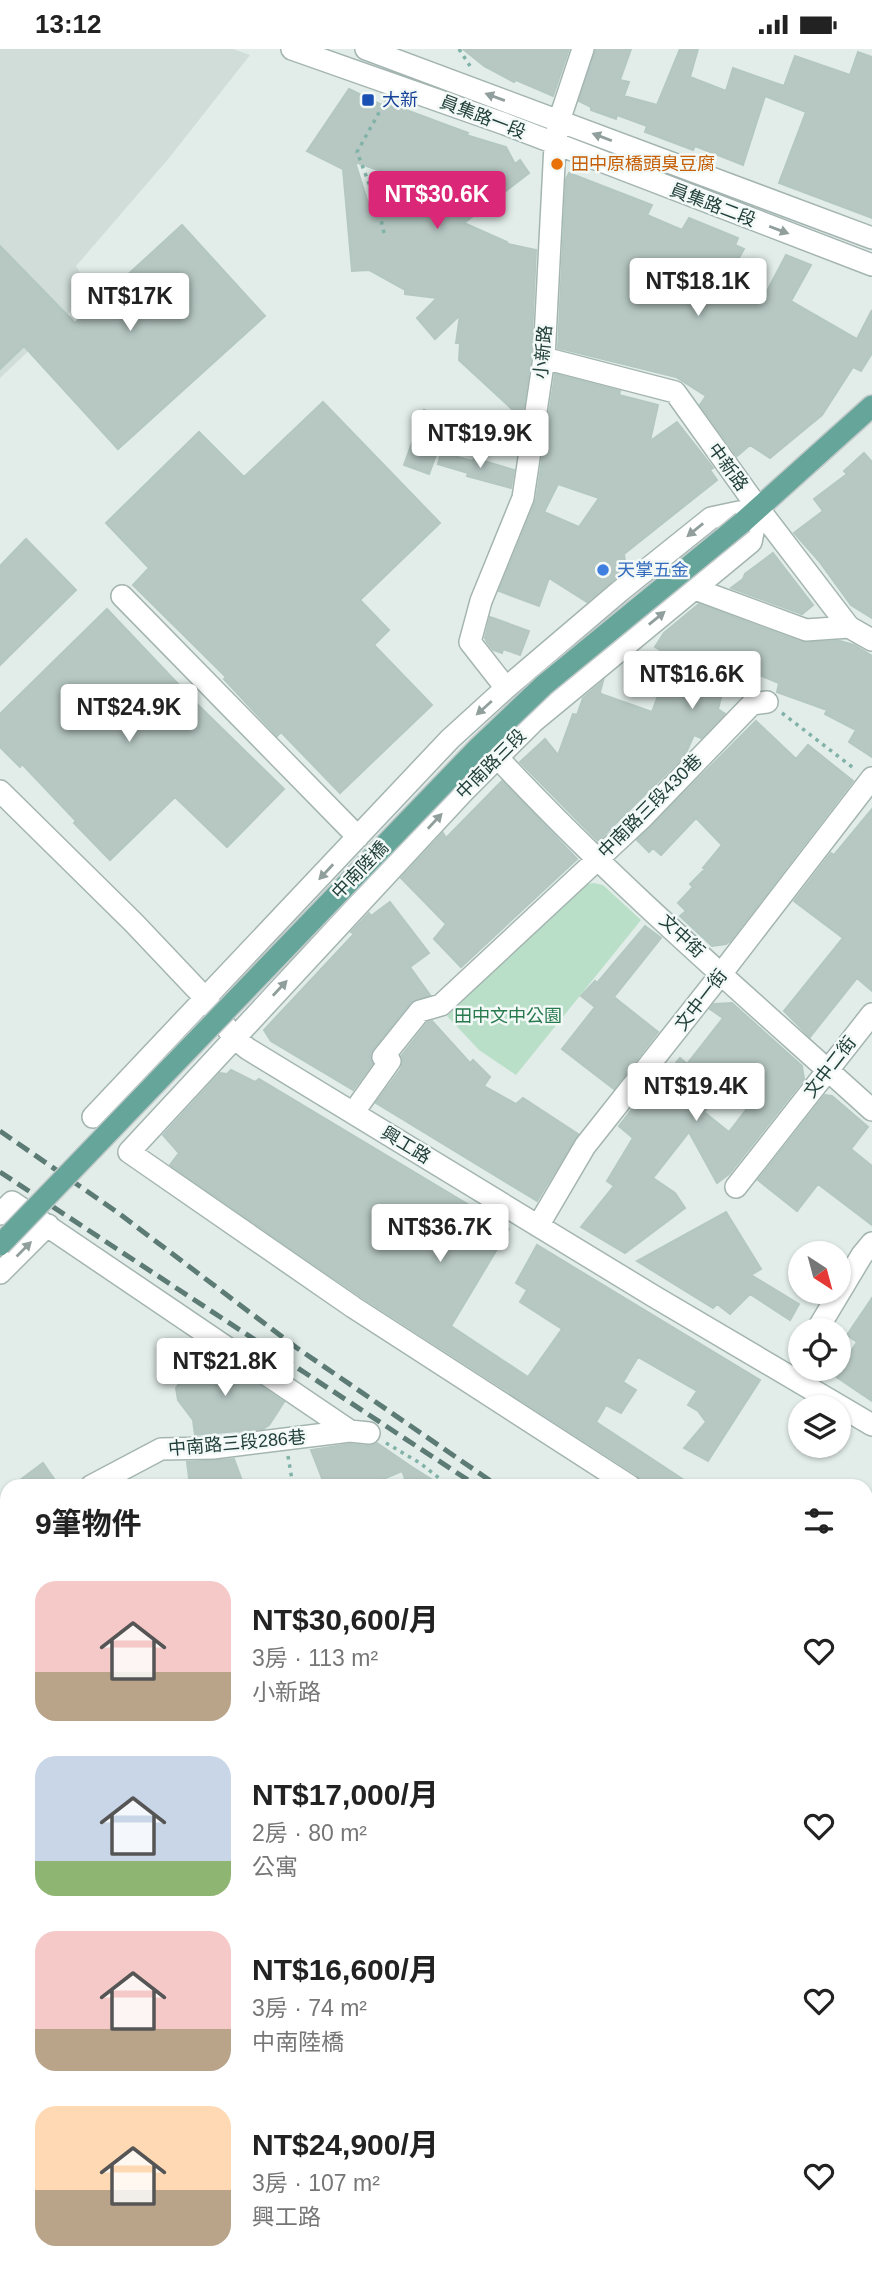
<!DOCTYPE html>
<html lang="zh-TW">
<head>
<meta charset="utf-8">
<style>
  body { margin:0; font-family:Arial,"Noto Sans TC",sans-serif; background:#f2f2f2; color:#222; height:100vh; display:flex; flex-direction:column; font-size:26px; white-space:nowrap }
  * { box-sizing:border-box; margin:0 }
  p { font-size:23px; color:#767676 }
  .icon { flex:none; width:38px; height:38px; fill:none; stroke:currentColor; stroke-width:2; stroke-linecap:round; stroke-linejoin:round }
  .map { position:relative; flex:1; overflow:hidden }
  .side { position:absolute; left:0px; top:1430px; width:873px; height:800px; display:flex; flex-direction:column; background:#fff; border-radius:21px 21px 0 0; box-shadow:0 2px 5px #0004 }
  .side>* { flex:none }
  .needle { width:46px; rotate:144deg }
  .tools { position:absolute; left:788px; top:1192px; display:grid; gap:14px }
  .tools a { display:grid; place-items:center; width:63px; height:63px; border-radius:50%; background:#fff; box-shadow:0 2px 5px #0004; font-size:35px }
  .price { position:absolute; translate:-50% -60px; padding:0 16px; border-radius:7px; background:#fff; color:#222; font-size:23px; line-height:46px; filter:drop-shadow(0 2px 4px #0008) }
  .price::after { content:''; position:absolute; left:50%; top:42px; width:21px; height:16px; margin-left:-10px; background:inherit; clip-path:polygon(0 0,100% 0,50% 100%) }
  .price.active { background:#db2777; color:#fff }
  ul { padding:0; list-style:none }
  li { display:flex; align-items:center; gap:21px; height:175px; padding:0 35px }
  li span { display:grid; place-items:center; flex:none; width:196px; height:140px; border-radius:21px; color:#555 }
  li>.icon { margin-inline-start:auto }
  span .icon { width:84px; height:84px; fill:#fffc; stroke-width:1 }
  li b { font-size:30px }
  h2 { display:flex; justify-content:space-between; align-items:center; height:84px; padding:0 35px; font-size:30px }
  .status { display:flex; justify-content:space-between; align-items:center; height:49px; padding:0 35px; background:#fff; direction:ltr }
  .status svg { height:19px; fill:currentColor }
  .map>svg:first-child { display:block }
  .built { fill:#d0ddd8 }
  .green { fill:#badfc8 }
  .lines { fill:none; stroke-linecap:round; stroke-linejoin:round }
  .stream { stroke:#88c2d5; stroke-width:5 }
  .building { fill:#b7c8c3; stroke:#b4c7c1; stroke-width:2; fill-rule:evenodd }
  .minor-casing { stroke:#a4b5b1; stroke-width:24 }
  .major-casing { stroke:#c1c9c8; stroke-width:24 }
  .path { stroke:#81b2a7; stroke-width:3.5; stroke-dasharray:3.5 5; stroke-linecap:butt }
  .minor { stroke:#fff; stroke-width:21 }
  .major { stroke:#65a59a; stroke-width:21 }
  .rail { stroke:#5c7b75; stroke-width:5; stroke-dasharray:14 7; stroke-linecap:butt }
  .major-bridge-casing { stroke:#c1c9c8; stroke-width:24; stroke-linecap:butt }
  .major-bridge { stroke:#65a59a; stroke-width:21 }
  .oneway { fill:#909f9c }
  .transit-dot { fill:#1a4fb4; stroke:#f3f9f7; stroke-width:2.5 }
  .food-dot { fill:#e8710a; stroke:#f3f9f7; stroke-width:2.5 }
  .shop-dot { fill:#3f7fe0; stroke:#f3f9f7; stroke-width:2.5 }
  .labels { text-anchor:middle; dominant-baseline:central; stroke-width:5; stroke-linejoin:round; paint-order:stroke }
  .transit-label { font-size:18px; fill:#164399; stroke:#f3f9f7; text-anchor:start }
  .street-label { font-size:18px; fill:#213f3a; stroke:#f3f9f7 }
  .food-label { font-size:18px; fill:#c56008; stroke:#f3f9f7; text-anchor:start }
  .shop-label { font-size:18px; fill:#366cbe; stroke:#f3f9f7; text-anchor:start }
  .park-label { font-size:18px; fill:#29794f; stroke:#f3f9f7 }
</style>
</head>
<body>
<div class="status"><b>13:12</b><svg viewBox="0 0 49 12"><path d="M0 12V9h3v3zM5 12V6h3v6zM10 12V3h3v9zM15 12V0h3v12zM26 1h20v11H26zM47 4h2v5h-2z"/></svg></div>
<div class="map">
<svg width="872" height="2228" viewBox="0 0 872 2228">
  <rect width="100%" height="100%" fill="#e2ede9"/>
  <path class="built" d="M 0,0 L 233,0 L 250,6 L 169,109 L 76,217 L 91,243 L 0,329 Z"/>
  <path class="green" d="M 594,834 L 603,836 L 641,871 L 516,1026 L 479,1001 L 447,967 L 580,836 Z"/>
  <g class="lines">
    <path class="stream" d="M 866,1709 L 872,1713"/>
  </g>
  <path class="building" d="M 463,0 L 569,0 L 553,47 L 516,31 L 514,33 L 484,17 Z
    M 596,0 L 631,0 L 620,31 L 629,33 L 624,47 L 657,56 L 680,0 L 698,0 L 690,28 L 726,42 L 733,19 L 784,37 L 795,7 L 850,26 L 858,3 L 872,8 L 872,169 L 779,134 L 806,63 L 765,47 L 743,116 L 695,97 L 693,101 L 645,83 L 647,77 L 617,66 L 616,70 L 591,61 L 591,58 L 579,52 Z
    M 349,40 L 384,57 L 385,53 L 468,84 L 466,86 L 506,98 L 515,115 L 520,111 L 529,124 L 464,174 L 507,193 L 508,195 L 536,201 L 531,308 L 522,370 L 511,365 L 513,361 L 459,311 L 460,294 L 456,294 L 460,266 L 435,290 L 417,269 L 437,249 L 405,245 L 405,241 L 369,221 L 352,222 L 343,120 L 307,102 ZM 355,113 L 398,128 L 428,163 L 370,160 Z
    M 569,124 L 652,156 L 647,166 L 682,181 L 689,169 L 738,189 L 735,196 L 744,200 L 729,226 L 765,246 L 786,206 L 811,216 L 791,252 L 857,290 L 872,261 L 872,304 L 861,322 L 853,318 L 822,366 L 770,409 L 750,396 L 737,407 L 700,356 L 706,347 L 676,328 L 558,299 L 566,130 Z
    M 182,176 L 265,267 L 118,400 L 24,297 L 0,320 L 0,197 L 75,274 Z
    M 555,325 L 620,342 L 619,346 L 658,356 L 650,392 L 677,373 L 713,419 L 710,421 L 717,431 L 624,505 L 626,520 L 587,553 L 549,529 L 539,557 L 499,542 L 536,451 ZM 558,435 L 599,449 L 579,478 L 544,463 Z
    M 323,353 L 440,474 L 360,551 L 389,581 L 374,596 L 432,656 L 340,744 L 281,683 L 277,687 L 224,630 L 226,628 L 133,536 L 149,519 L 106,474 L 199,383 L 244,428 Z
    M 424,361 L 449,371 L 429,425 L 404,416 Z
    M 441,404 L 473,412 L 474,409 L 514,421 L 511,439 L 467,427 L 468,424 L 438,415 Z
    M 864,404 L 872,413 L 872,569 L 851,556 L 819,512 L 794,484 L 823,462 L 814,450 L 847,425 L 844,422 Z
    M 26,490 L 76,541 L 0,616 L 0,517 Z
    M 773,504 L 813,556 L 802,565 L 731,539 L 743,530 L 745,525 Z
    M 699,555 L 801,593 L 840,592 L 854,596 L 872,607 L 872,708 L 849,693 L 856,681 L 825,665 L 827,661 L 777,643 L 779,634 L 732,615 L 727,630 L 726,629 L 718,660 L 725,665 L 701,689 L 694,686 L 685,706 L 598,792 L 520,713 L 545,690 L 558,706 L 573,665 L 577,666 L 583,649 L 603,632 L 600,643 L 601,645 L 652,663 L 672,608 L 655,598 L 664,584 Z
    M 107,560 L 196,654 L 284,740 L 227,798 L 175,748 L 110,811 L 74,774 L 76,772 L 22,715 L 20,718 L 0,698 L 0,665 Z
    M 490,568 L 529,582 L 520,606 L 503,600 L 502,604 L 493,601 L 487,593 L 485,589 Z
    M 756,672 L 796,710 L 808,696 L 853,732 L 730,892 L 726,895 L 712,897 L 680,867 L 686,862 L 678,854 L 693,838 L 690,835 L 705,820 L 703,819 L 722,796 L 696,769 L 661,806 L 653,799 L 649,803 L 637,791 Z
    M 502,732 L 577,810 L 461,918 L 434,890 L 446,875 L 401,829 L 443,784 L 446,789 Z
    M 872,760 L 872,942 L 857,929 L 810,988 L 784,962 L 843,889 L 794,852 L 831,804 L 834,806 Z
    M 390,853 L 429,904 L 410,918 L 430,946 L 410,954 L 373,1000 L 370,1007 L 372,1015 L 353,1041 L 271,992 L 264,981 L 354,885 L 351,883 L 369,864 L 371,867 Z
    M 645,877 L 661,889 L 614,948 L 658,983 L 614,1040 L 562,1000 L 595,958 L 581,947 L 595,932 L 597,934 Z
    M 732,954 L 802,1017 L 804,1030 L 729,1125 L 717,1134 L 689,1083 L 653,1129 L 675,1144 L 685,1159 L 625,1204 L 581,1178 L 614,1137 L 607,1132 L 633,1089 L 619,1077 L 656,1029 L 661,1032 L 680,1009 L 687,1015 L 723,969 L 710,960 L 714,955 ZM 727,1034 L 752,1053 L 729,1083 L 704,1063 Z
    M 432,972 L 470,1014 L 473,1011 L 490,1028 L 484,1037 L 516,1055 L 523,1049 L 578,1085 L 537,1152 L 376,1054 L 401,1020 L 403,1012 L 402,1006 L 428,973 Z
    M 231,1021 L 255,1033 L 259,1030 L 509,1180 L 451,1277 L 528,1328 L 562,1280 L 520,1253 L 527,1241 L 516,1234 L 537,1196 L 760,1331 L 708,1412 L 684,1399 L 706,1373 L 698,1362 L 688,1356 L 697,1342 L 638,1308 L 623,1333 L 636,1341 L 621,1364 L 606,1356 L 596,1373 L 693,1437 L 643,1437 L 637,1426 L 360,1247 L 170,1116 L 179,1104 L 163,1086 L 220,1024 L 227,1025 Z
    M 825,1046 L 832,1047 L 868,1078 L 851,1100 L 872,1117 L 872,1176 L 818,1135 L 797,1162 L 758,1131 Z
    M 726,1163 L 761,1220 L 751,1226 L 799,1255 L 790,1271 L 750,1245 L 730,1265 L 717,1255 L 713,1259 L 637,1212 Z
    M 872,1249 L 872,1352 L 835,1327 L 857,1293 L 847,1286 Z
    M 202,1303 L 210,1307 L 212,1304 L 284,1353 L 269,1376 L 263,1380 L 195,1386 L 193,1371 L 178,1351 L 176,1339 Z
    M 377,1394 L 412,1418 L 442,1437 L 408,1437 L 402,1422 L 367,1437 L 325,1437 L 311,1401 L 350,1395 L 368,1397 Z
    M 234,1410 L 244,1437 L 190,1437 L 187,1413 Z
    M 43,1414 L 59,1437 L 12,1437 Z"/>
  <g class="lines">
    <g class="minor-casing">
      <path id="minor" d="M 292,0 L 505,75 L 872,216
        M 366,0 L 872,189
        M 544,309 L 675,343 L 758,459 L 849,578 L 872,591
        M 695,540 L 806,581 L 849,578
        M 122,547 L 358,788
        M 506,639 L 470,593 L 481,552 L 523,449 L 544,309 L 555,96 L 559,72 L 583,0
        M 497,708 C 613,833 745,946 872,1061
        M 0,742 L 134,874 L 206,950 L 234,989 L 248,1000 L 655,1248 L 872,1376
        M 353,1064 L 390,1012 L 383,1008 L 420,962 L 441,956 L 643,768 L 752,655 L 767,653
        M 93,1068 L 450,690 L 506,639 L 620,542 L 711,469 L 758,459
        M 736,1138 L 872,965
        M 0,1165 L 12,1153 L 350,1382 L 369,1384
        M 538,1177 L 585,1097 L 721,925 L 872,729
        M 0,1224 L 48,1176
        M 817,1281 L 862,1206 L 872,1194
        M 91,1437 L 161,1400 L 213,1399 L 350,1382
        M 630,1437 L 353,1258 L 129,1103 L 463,743 L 533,673 L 751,493 L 758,459
        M 0,1490 L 7,1499
        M 0,1685 L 7,1680
        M 0,1764 L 7,1776
        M 866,1814 L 872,1817
        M 0,1857 L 7,1871
        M 0,1947 L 7,1940
        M 866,1989 L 872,1980
        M 866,2103 L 872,2107
        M 790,2222 L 799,2228"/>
    </g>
    <g class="major-casing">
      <path id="major" d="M 743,473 L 872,357"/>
    </g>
    <path class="path" d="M 459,0 L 470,17
      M 384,184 L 378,158 L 357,103 L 386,51
      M 782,664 L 856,721
      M 386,1394 L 420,1414 L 449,1437
      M 288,1407 L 293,1437"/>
    <use href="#minor" class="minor"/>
    <use href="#major" class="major"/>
    <path class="rail" d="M 0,1082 L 117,1163 L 297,1299 L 498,1437
      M 0,1123 L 477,1437
      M 866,1650 L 872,1654
      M 866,1675 L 872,1679
      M 866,1691 L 872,1694"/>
    <g class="major-bridge-casing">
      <path id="major-bridge" d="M 0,1196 L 478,699 L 544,636 L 743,473"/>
    </g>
    <use href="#major-bridge" class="major-bridge"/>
  </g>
  <defs><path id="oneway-solid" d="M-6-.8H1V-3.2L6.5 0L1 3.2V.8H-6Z" transform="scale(1.75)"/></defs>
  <g class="oneway">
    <use href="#oneway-solid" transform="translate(495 48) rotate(-160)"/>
    <use href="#oneway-solid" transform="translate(602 88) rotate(-159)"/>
    <use href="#oneway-solid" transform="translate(779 181) rotate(21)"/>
    <use href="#oneway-solid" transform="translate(695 481) rotate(141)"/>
    <use href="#oneway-solid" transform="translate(657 569) rotate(-39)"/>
    <use href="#oneway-solid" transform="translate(484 659) rotate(138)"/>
    <use href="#oneway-solid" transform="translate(435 772) rotate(-47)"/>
    <use href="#oneway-solid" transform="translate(326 823) rotate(133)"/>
    <use href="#oneway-solid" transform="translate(280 939) rotate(-47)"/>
    <use href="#oneway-solid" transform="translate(24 1200) rotate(-45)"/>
  </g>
  <rect class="transit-dot" x="361" y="44" width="14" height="14" rx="3.5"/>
  <circle class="food-dot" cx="557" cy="115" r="7"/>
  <circle class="shop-dot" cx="603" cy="521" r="7"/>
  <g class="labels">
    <g class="transit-label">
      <text x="382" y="51">大新</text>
    </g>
    <g class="street-label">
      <text transform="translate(483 68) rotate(21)">員集路一段</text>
      <text transform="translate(713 156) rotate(21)">員集路二段</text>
      <text transform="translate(543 303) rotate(-85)">小新路</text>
      <text transform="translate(728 418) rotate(54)">中新路</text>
      <text transform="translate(491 715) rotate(-45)">中南路三段</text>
      <text transform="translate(650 757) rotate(-45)">中南路三段430巷</text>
      <text transform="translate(360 821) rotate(-46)">中南陸橋</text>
      <text transform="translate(682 887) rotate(43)">文中街</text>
      <text transform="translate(701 951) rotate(-52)">文中一街</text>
      <text transform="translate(830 1018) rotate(-52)">文中二街</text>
      <text transform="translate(406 1096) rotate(31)">興工路</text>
      <text transform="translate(237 1394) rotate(-5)">中南路三段286巷</text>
    </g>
    <g class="food-label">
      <text x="571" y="115">田中原橋頭臭豆腐</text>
    </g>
    <g class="shop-label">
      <text x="617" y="521">天掌五金</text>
    </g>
    <g class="park-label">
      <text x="508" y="967">田中文中公園</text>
    </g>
  </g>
</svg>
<div class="tools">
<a><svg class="needle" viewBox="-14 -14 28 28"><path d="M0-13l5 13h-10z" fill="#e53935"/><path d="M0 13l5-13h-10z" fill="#767676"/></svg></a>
<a><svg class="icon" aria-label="locate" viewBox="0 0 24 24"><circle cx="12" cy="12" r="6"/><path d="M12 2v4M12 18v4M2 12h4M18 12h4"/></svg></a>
<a><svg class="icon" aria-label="layers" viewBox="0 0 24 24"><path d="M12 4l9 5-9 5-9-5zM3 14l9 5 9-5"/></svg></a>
</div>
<b class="price active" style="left:437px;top:182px">NT$30.6K</b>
<b class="price" style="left:698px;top:269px">NT$18.1K</b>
<b class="price" style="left:130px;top:284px">NT$17K</b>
<b class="price" style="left:480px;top:421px">NT$19.9K</b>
<b class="price" style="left:692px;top:662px">NT$16.6K</b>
<b class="price" style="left:129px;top:695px">NT$24.9K</b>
<b class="price" style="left:696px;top:1074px">NT$19.4K</b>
<b class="price" style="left:440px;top:1215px">NT$36.7K</b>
<b class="price" style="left:225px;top:1349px">NT$21.8K</b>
<section class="side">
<h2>9筆物件<svg class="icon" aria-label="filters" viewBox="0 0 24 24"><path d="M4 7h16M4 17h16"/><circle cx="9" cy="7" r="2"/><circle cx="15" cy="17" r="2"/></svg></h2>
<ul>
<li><span style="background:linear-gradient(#f6c9c9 65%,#b9a48a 0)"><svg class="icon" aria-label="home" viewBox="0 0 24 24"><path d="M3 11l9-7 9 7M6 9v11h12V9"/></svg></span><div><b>NT$30,600/月</b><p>3房 · 113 m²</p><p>小新路</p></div><svg class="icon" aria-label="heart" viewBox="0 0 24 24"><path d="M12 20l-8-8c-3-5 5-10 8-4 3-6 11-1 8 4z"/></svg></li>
<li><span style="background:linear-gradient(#c9d6e8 75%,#8fb573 0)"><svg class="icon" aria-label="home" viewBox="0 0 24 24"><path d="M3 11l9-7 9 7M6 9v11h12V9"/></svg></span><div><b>NT$17,000/月</b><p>2房 · 80 m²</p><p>公寓</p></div><svg class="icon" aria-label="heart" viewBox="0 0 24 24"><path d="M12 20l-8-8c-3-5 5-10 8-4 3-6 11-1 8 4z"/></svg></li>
<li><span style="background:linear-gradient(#f6c9c9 70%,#b9a48a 0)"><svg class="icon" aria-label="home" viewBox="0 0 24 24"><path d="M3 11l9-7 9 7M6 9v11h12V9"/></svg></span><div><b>NT$16,600/月</b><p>3房 · 74 m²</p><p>中南陸橋</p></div><svg class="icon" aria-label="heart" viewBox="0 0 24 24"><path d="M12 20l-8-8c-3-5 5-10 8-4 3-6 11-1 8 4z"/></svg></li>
<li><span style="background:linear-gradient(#ffd9b3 60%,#b9a48a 0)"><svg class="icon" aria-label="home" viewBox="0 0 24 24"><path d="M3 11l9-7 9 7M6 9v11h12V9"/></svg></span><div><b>NT$24,900/月</b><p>3房 · 107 m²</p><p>興工路</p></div><svg class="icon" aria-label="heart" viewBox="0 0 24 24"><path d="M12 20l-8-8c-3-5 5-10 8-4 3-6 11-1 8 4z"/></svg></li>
</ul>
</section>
</div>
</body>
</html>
